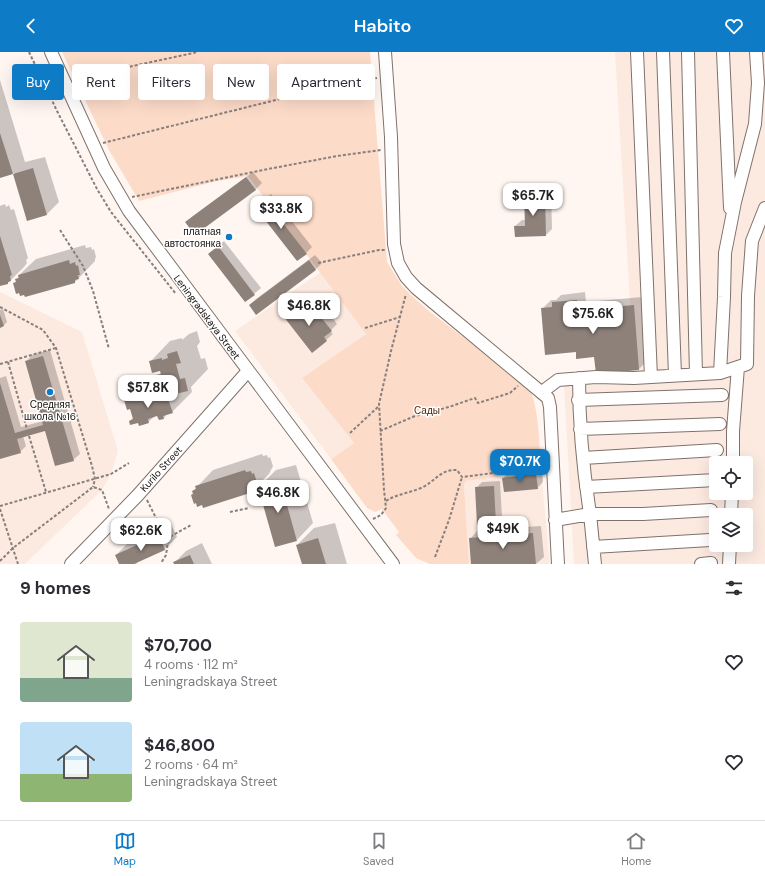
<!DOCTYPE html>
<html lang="en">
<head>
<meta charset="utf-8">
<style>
  body { margin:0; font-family:"DM Sans",sans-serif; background:#f7f7f7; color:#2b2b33; height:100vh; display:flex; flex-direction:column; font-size:15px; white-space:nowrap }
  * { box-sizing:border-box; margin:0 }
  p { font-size:13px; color:#7c7c81 }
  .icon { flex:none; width:22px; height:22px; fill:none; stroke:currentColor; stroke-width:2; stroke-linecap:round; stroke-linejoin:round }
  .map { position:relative; height:512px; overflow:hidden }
  .side { display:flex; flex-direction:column; background:#fff; flex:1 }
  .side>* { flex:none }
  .top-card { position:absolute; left:12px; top:12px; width:400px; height:36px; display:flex; gap:8px }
  .buttons { position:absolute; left:709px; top:404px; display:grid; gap:8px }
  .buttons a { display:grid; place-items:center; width:44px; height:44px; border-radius:4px; background:#fff; box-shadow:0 4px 16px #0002; font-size:20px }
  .price { position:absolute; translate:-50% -34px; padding:0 9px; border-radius:8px; background:#fff; color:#222; font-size:13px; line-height:26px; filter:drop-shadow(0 1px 2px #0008) }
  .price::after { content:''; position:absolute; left:50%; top:24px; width:12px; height:9px; margin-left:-6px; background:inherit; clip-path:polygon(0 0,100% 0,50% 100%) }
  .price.current { background:#0d7bc6; color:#fff }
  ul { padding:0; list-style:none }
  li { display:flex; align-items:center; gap:12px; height:100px; padding:0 20px }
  li span { display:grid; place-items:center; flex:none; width:112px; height:80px; border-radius:4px; color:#555 }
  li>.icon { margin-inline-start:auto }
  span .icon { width:48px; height:48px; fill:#fffc; stroke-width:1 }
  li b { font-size:17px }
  h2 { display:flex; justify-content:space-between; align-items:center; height:48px; padding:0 20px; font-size:17px }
  .tag { padding:0 14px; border-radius:4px; background:#fff; box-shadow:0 4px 16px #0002; font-size:14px; line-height:36px }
  .tag.current { background:#0d7bc6; color:#fff }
  header { display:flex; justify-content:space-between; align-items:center; height:52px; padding:0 20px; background:#0d7bc6; color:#fff; font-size:18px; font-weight:600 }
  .tab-bar { display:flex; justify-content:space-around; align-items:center; height:56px; border-top:1px solid #e1e1e2; background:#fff; font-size:11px; color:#7c7c81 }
  .tab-bar a { display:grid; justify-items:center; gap:2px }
  .tab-bar .current { color:#0d7bc6 }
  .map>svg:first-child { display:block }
  .built { fill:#fceae1; fill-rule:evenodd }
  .green { fill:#fddbc9 }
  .shadow { fill:#0003 }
  .building { fill:#8e817a }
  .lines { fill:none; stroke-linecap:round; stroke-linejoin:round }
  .minor-casing { stroke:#7f726b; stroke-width:14 }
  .path { stroke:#867f7b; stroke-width:2; stroke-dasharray:3 2; stroke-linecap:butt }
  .minor { stroke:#fff; stroke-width:12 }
  .poi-dot { fill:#0d7bc6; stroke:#fff; stroke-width:1.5 }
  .labels { text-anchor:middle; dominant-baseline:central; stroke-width:3; stroke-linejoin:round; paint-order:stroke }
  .poi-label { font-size:10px; fill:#15100d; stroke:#fff; text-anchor:end }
  .street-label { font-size:10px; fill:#15100d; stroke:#fff }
  .park-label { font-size:10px; fill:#4d1e00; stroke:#fff }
</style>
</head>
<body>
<header><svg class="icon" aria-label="back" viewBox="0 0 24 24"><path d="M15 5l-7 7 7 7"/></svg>Habito<svg class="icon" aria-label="heart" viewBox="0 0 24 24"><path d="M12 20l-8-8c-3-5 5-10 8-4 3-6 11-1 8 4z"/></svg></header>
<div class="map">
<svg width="765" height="512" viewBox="0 0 765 512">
  <rect width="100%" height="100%" fill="#fff6f1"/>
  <path class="built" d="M 615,0 L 765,0 L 765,512 L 574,512 L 564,333 L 635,333 ZM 716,411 L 746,411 L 746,441 L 716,441 ZM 716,463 L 746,463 L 746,493 L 716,493 Z
    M 321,220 L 366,282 L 302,326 L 354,391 L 331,407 L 235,279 Z
    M 0,240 L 82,280 L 118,399 L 111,422 L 102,438 L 25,512 L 0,512 Z
    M 541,419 L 550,512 L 469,512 L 464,433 L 466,429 Z"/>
  <path class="green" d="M 62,0 L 370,0 L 387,210 L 402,234 L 411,243 L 430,260 L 527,333 C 540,352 539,396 541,419 L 466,429 L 464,433 L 469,512 L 430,512 L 416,506 L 396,483 L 399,480 L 382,457 L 375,460 L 367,456 L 331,407 L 354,391 L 302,326 L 366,282 L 248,124 L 217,129 L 139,149 L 109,98 Z"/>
  <path class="shadow" d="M 0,28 L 25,110 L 45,105 L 59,150 L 47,162 L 27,168 L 14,121 L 0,125 Z
    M 253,120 L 262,131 L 255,138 L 187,170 L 193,164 Z
    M 532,137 L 551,137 L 552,177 L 546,183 L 515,174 L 522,168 L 526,168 L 525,144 Z
    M 271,142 L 312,195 L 306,201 L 257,155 Z
    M 5,152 L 6,155 L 9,153 L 11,158 L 14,157 L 28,206 L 26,208 L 27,211 L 24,215 L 8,231 L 0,233 L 0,154 Z
    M 224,189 L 261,236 L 246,249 L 209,202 Z
    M 85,193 L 86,196 L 91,195 L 92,198 L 94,197 L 96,205 L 95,207 L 95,209 L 75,230 L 15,231 L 19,223 L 36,207 Z
    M 315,203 L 322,211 L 316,217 L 256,262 L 250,253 L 256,247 Z
    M 585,240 L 586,250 L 642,245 L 647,309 L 639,317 L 597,321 L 595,304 L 576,299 L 542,257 L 551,248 L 556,248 L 561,243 Z
    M 307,246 L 312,252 L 318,247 L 337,272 L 330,279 L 333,282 L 312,300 L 285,265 Z
    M 3,257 L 7,270 L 3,274 L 0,275 L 0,258 Z
    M 197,279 L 200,290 L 197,294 L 201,307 L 205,306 L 208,317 L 191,335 L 192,340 L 172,360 L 168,361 L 164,366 L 159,367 L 158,363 L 155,364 L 148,370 L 130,369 L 134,365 L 131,356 L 125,348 L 145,328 L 158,324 L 162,319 L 150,310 L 170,289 L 182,286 L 182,288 L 189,282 Z
    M 50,298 L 80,402 L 73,408 L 45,378 L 23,384 L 26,394 L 20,400 L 0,406 L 0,326 L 6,324 L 21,375 L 43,369 L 26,310 L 32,303 Z
    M 262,402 L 263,404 L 267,403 L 268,406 L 270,405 L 273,414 L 269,422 L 252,439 L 202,452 L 192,443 L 194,441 L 193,439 L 213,418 Z
    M 296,413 L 313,471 L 297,488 L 259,435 L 276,418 Z
    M 542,417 L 543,430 L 537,436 L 503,426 L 510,420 Z
    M 500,429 L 502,465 L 495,471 L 476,436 L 482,430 Z
    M 335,471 L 347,512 L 303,512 L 297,493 L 314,476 Z
    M 171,472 L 177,485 L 165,497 L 136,510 L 137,512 L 120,512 L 116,503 L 128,491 Z
    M 541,474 L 544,505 L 536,512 L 472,512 L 470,487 L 478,478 Z
    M 202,491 L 212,512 L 175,512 L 174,511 L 186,499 Z"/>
  <path class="building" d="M 0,81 L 13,122 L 33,116 L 47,163 L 27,169 L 13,122 L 0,126 Z
    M 246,125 L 256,138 L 195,183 L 185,170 Z
    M 524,143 L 545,143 L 546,184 L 515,185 L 514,174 L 525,174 Z
    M 265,148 L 307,202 L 297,209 L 255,155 Z
    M 0,184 L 12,223 L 10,224 L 11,229 L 8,230 L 8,232 L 0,234 Z
    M 218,194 L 255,243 L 245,250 L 208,202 Z
    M 69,208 L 70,212 L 75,210 L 76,214 L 78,213 L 80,223 L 78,223 L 79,227 L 75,228 L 75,231 L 25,245 L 24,243 L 20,244 L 19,241 L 16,242 L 13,231 L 16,230 L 15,227 L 19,226 L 18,223 Z
    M 309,208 L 316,218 L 256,263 L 249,253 Z
    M 577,248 L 578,258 L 634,253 L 639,318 L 596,322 L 594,305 L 576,307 L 576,300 L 545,303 L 541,256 L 552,255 L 552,250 Z
    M 301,252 L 305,257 L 311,253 L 332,279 L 324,285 L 327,289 L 312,301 L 284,265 Z
    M 0,263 L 4,274 L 0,276 Z
    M 177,299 L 181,311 L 176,312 L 180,327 L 185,326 L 188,339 L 167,344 L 166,340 L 161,341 L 156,323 L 161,322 L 160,319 L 152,321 L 149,309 L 162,306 L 162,308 L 168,306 L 167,302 Z
    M 43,304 L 74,409 L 55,414 L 45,379 L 17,387 L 21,401 L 0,407 L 0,331 L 15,381 L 43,373 L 25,309 Z
    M 161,342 L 163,348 L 168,347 L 173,361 L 163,364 L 164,367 L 159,368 L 157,364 L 148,367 L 149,371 L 139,374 L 138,371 L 130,373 L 129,369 L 133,367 L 130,357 L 127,358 L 124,348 L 136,345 L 137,349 Z
    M 245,418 L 246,420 L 251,419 L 252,422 L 254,421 L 257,431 L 255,432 L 256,435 L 252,437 L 253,440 L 203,456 L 202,453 L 197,455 L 196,451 L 194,452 L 191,443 L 193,442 L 192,439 L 196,437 L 195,434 Z
    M 536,422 L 538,437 L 504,440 L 502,426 Z
    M 280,428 L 297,489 L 275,495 L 258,435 Z
    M 494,434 L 496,472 L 477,473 L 475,435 Z
    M 533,481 L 536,512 L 471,512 L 469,486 Z
    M 159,483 L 165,498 L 134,512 L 119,512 L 115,503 Z
    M 318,486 L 326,512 L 302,512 L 296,493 Z
    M 190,503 L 194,512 L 174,512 L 173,510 Z"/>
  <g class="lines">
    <g class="minor-casing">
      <path id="minor" d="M 51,0 L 104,116 L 129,159 L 393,512
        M 385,0 L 391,85 L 394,192 L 398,211 L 406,225 L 416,236 L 548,346 L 550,355 L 558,512
        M 637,0 L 651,325
        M 663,0 L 675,323
        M 688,0 L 696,322
        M 723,0 L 730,156
        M 720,321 L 724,245 L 725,201 L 735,150 L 755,72 L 758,31 L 756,0
        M 542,340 L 558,328 L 596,325 L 634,326 L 720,321 L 747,312 L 748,244 L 752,189 L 765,156
        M 578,348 L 722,343
        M 580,377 L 720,372
        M 583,406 L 717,398
        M 733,411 L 733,379 L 738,315
        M 586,435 L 716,428
        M 731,463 L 732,441
        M 555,468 L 590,462 C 583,417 579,372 579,326
        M 593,495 L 710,488
        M 71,512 L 138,443 L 248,319
        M 595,512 L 590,462 L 643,462 L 711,458
        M 701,512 L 711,511
        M 729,512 L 730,493"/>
    </g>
    <path class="path" d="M 29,0 L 57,59 L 97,137 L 111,160 L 176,242
      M 77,30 L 105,20 L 198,0
      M 103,91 L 312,39 L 377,26
      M 132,145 L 263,118 L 337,104 L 381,98
      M 60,178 L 83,214 L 93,239 L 109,297
      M 318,211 L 379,198 L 385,198
      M 0,255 L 43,278 L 56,296 L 92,414 L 95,427 L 93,435
      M 365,276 L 400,265
      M 8,310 L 27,377
      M 0,312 L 56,296
      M 380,379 L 415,364 L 449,355 L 475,346 L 478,351 L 510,341 L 518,334
      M 350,381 L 379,354
      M 29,384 L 46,440
      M 147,448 L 168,490 L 166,503 L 161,511
      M 386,449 C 397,442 409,441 421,436 C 435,430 440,417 457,418 L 462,425 L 533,416 L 536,407 L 541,399
      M 0,454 L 111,422 L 129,411
      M 0,457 L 18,512
      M 230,460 L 249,456
      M 373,467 L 381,463 L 386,456 L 384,438 L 379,352 L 391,299 L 406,242
      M 166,487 L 191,473
      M 435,505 L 449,468 L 462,425
      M 0,509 L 13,496 L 93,435 L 102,438 L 109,457"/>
    <use href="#minor" class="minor"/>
  </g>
  <g class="poi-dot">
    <circle cx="229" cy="185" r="4"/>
    <circle cx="50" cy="340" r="4"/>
  </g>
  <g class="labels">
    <g class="poi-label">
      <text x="221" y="179">платная<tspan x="221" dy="12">автостоянка</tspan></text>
      <text x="50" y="352" text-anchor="middle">Средняя<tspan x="50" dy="12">школа №16</tspan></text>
    </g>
    <g class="street-label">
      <text transform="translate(207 265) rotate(53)">Leningradskaya Street</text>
      <text transform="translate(161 417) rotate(-48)">Kurilo Street</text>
    </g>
    <g class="park-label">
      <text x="427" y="358">Сады</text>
    </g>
  </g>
</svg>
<div class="buttons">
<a><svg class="icon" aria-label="locate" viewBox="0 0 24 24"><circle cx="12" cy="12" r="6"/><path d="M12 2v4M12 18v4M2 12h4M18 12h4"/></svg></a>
<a><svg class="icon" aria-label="layers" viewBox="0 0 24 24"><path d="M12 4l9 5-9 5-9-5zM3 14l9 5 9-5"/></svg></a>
</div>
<b class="price" style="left:533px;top:165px">$65.7K</b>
<b class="price" style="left:281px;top:178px">$33.8K</b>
<b class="price" style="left:309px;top:275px">$46.8K</b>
<b class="price" style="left:593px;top:283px">$75.6K</b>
<b class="price" style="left:148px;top:357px">$57.8K</b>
<b class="price current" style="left:520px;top:431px">$70.7K</b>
<b class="price" style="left:278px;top:462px">$46.8K</b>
<b class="price" style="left:503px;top:498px">$49K</b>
<b class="price" style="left:141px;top:500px">$62.6K</b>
<div class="top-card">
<a class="tag current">Buy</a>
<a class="tag">Rent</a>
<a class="tag">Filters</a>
<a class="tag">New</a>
<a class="tag">Apartment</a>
</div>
</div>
<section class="side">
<h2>9 homes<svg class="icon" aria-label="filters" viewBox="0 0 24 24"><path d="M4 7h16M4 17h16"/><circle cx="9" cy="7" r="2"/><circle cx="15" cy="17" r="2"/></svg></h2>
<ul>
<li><span style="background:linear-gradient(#dfe7d0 70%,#7fa58c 0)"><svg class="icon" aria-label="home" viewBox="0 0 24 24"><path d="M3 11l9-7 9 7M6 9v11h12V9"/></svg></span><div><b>$70,700</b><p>4 rooms · 112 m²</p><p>Leningradskaya Street</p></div><svg class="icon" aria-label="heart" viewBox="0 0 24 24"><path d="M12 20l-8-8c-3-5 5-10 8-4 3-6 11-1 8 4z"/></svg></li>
<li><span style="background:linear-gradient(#bfe0f5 65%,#8fb573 0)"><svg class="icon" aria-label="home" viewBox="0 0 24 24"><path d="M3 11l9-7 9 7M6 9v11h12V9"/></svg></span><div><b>$46,800</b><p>2 rooms · 64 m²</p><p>Leningradskaya Street</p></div><svg class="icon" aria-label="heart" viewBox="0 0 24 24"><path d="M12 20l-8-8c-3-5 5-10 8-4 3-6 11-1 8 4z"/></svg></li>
</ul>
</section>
<nav class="tab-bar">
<a class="current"><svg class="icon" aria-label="map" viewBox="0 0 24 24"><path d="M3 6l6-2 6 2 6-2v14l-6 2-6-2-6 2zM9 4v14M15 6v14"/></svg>Map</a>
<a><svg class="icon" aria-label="saved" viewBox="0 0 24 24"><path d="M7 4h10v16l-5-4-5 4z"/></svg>Saved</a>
<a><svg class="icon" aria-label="home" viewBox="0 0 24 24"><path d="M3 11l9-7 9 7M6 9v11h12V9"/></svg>Home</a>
</nav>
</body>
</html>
